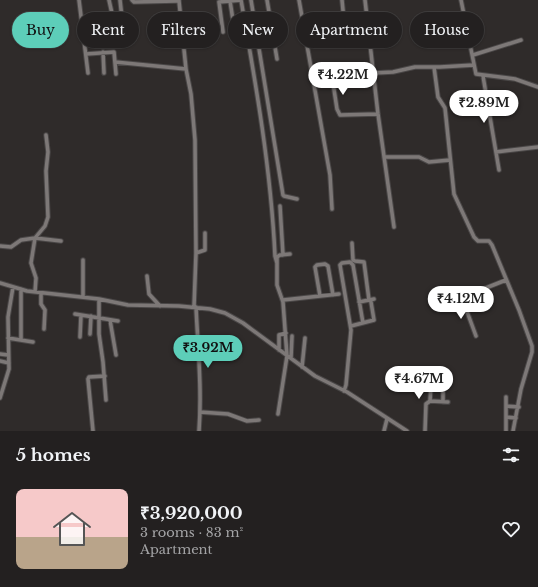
<!DOCTYPE html>
<html lang="en">
<head>
<meta charset="utf-8">
<style>
  body { margin:0; font-family:"Libre Baskerville",serif; background:#2b2829; color:#f1f3f6; height:100vh; display:flex; flex-direction:column; font-size:15px; white-space:nowrap }
  * { box-sizing:border-box; margin:0 }
  p { font-size:13px; color:#a3a3a5 }
  .icon { flex:none; width:22px; height:22px; fill:none; stroke:currentColor; stroke-width:2; stroke-linecap:round; stroke-linejoin:round }
  .map { position:relative; height:431px; overflow:hidden }
  .drawer { display:flex; flex-direction:column; background:#232020; flex:1 }
  .drawer>* { flex:none }
  .guide { position:absolute; left:12px; top:12px; width:514px; height:36px; display:flex; gap:8px }
  .price { position:absolute; translate:-50% -34px; padding:0 9px; border-radius:14px; background:#fff; color:#222; font-size:13px; line-height:26px; filter:drop-shadow(0 1px 2px #0008) }
  .price::after { content:''; position:absolute; left:50%; top:24px; width:12px; height:9px; margin-left:-6px; background:inherit; clip-path:polygon(0 0,100% 0,50% 100%) }
  .price.active { background:#5dceb9; color:#111 }
  ul { padding:0; list-style:none }
  li { display:flex; align-items:center; gap:12px; height:100px; padding:0 16px }
  li span { display:grid; place-items:center; flex:none; width:112px; height:80px; border-radius:8px; color:#555 }
  li>.icon { margin-inline-start:auto }
  span .icon { width:48px; height:48px; fill:#fffc; stroke-width:1 }
  li b { font-size:17px }
  h2 { display:flex; justify-content:space-between; align-items:center; height:48px; padding:0 16px; font-size:17px }
  .pill { padding:0 14px; border-radius:18px; background:#232020; box-shadow:0 1px 3px #0004,0 0 0 1px #403e3e; font-size:14px; line-height:36px }
  .pill.active { background:#5dceb9; color:#111 }
  .map>svg:first-child { display:block }
  .lines { fill:none; stroke-linecap:round; stroke-linejoin:round }
  .minor-casing { stroke:#4a4747; stroke-width:5.5 }
  .minor { stroke:#7d7877; stroke-width:3.5 }
</style>
</head>
<body>
<div class="map">
<svg width="538" height="431" viewBox="0 0 538 431">
  <rect width="100%" height="100%" fill="#2f2b2a"/>
  <g class="lines">
    <g class="minor-casing">
      <path id="minor" d="M 79,0 L 88,73
        M 109,0 L 113,18 L 115,20 L 122,18 L 120,0
        M 132,0 L 134,2 L 176,1 L 179,0
        M 241,0 C 256,85 271,170 275,256 L 277,263
        M 251,0 L 283,195 L 284,196 L 297,199
        M 267,0 L 277,59
        M 299,0 L 330,175 L 332,209
        M 342,0 L 345,31
        M 365,0 L 378,114 L 394,227
        M 461,0 L 476,74 L 515,79 L 538,87
        M 179,1 L 186,69 L 191,94 L 195,140 L 196,253 L 194,307
        M 230,1 L 235,33
        M 82,22 L 107,23 L 109,43
        M 97,22 L 99,44
        M 223,32 L 219,2 L 241,0
        M 103,52 L 104,73
        M 86,54 L 114,52 L 116,74
        M 473,55 L 521,40
        M 115,62 L 186,69
        M 434,67 L 438,97 L 445,108 L 454,194 L 474,237 L 478,241 L 489,241 L 492,245 L 519,310 L 532,346 L 532,352 L 521,389 L 513,431
        M 374,73 L 393,72 L 415,67 L 440,67 L 474,65
        M 483,76 L 499,170
        M 313,81 L 333,83 L 337,109 L 340,115 L 378,114
        M 496,152 L 538,147
        M 384,157 L 419,157 L 429,162 L 450,160
        M 280,206 L 283,255
        M 352,243 L 353,260 L 355,261 L 364,262 L 369,300
        M 0,246 L 11,247 L 21,240 L 35,238 L 61,241
        M 196,253 L 205,250 L 205,233
        M 83,260 L 83,297
        M 147,276 L 149,294 L 160,306
        M 0,283 L 27,291 L 99,299 L 128,305 L 179,306 L 210,309 L 225,313 L 243,323 L 315,376 L 347,392 L 407,431
        M 35,292 L 36,278 L 31,263 L 35,238 L 45,226 L 48,217 L 46,171 L 48,152 L 46,135
        M 41,293 L 41,304 L 45,310 L 44,329
        M 320,296 L 315,267 L 317,265 L 325,264 L 328,266 L 333,295
        M 432,297 L 448,303 L 506,280
        M 462,298 L 476,336
        M 99,299 L 99,334 L 103,362 L 106,400
        M 283,300 L 339,294
        M 359,302 L 374,299
        M 196,307 C 198,349 202,390 199,431
        M 75,314 L 118,321
        M 110,320 L 116,355
        M 351,326 L 374,320 L 371,302
        M 90,334 L 91,316
        M 80,337 L 81,315
        M 8,338 L 33,342
        M 21,340 L 21,289
        M 279,350 L 279,335 L 286,333
        M 0,354 L 8,355
        M 291,358 L 292,336
        M 0,361 L 9,363
        M 302,367 L 305,338
        M 344,391 L 346,385 L 351,330 L 340,265 L 342,263 L 350,262 L 353,265 L 363,323
        M 506,397 L 506,431
        M 0,398 L 9,369 L 8,317 L 13,287
        M 430,401 L 431,385
        M 443,402 L 443,386
        M 506,406 L 519,407
        M 200,412 L 228,414 L 247,421 L 259,420
        M 278,414 L 287,356 L 283,302 L 277,285 L 277,257 L 280,255 L 290,254
        M 506,417 L 516,418
        M 93,431 L 88,379 L 89,377 L 105,376
        M 384,431 L 387,419
        M 425,431 L 426,404 L 430,401 L 448,402"/>
    </g>
    <use href="#minor" class="minor"/>
  </g>
</svg>
<b class="price" style="left:343px;top:96px">₹4.22M</b>
<b class="price" style="left:484px;top:124px">₹2.89M</b>
<b class="price" style="left:461px;top:320px">₹4.12M</b>
<b class="price active" style="left:208px;top:369px">₹3.92M</b>
<b class="price" style="left:419px;top:400px">₹4.67M</b>
<div class="guide">
<a class="pill active">Buy</a>
<a class="pill">Rent</a>
<a class="pill">Filters</a>
<a class="pill">New</a>
<a class="pill">Apartment</a>
<a class="pill">House</a>
</div>
</div>
<section class="drawer">
<h2>5 homes<svg class="icon" aria-label="filters" viewBox="0 0 24 24"><path d="M4 7h16M4 17h16"/><circle cx="9" cy="7" r="2"/><circle cx="15" cy="17" r="2"/></svg></h2>
<ul>
<li><span style="background:linear-gradient(#f6c9c9 60%,#b9a48a 0)"><svg class="icon" aria-label="home" viewBox="0 0 24 24"><path d="M3 11l9-7 9 7M6 9v11h12V9"/></svg></span><div><b>₹3,920,000</b><p>3 rooms · 83 m²</p><p>Apartment</p></div><svg class="icon" aria-label="heart" viewBox="0 0 24 24"><path d="M12 20l-8-8c-3-5 5-10 8-4 3-6 11-1 8 4z"/></svg></li>
</ul>
</section>
</body>
</html>
